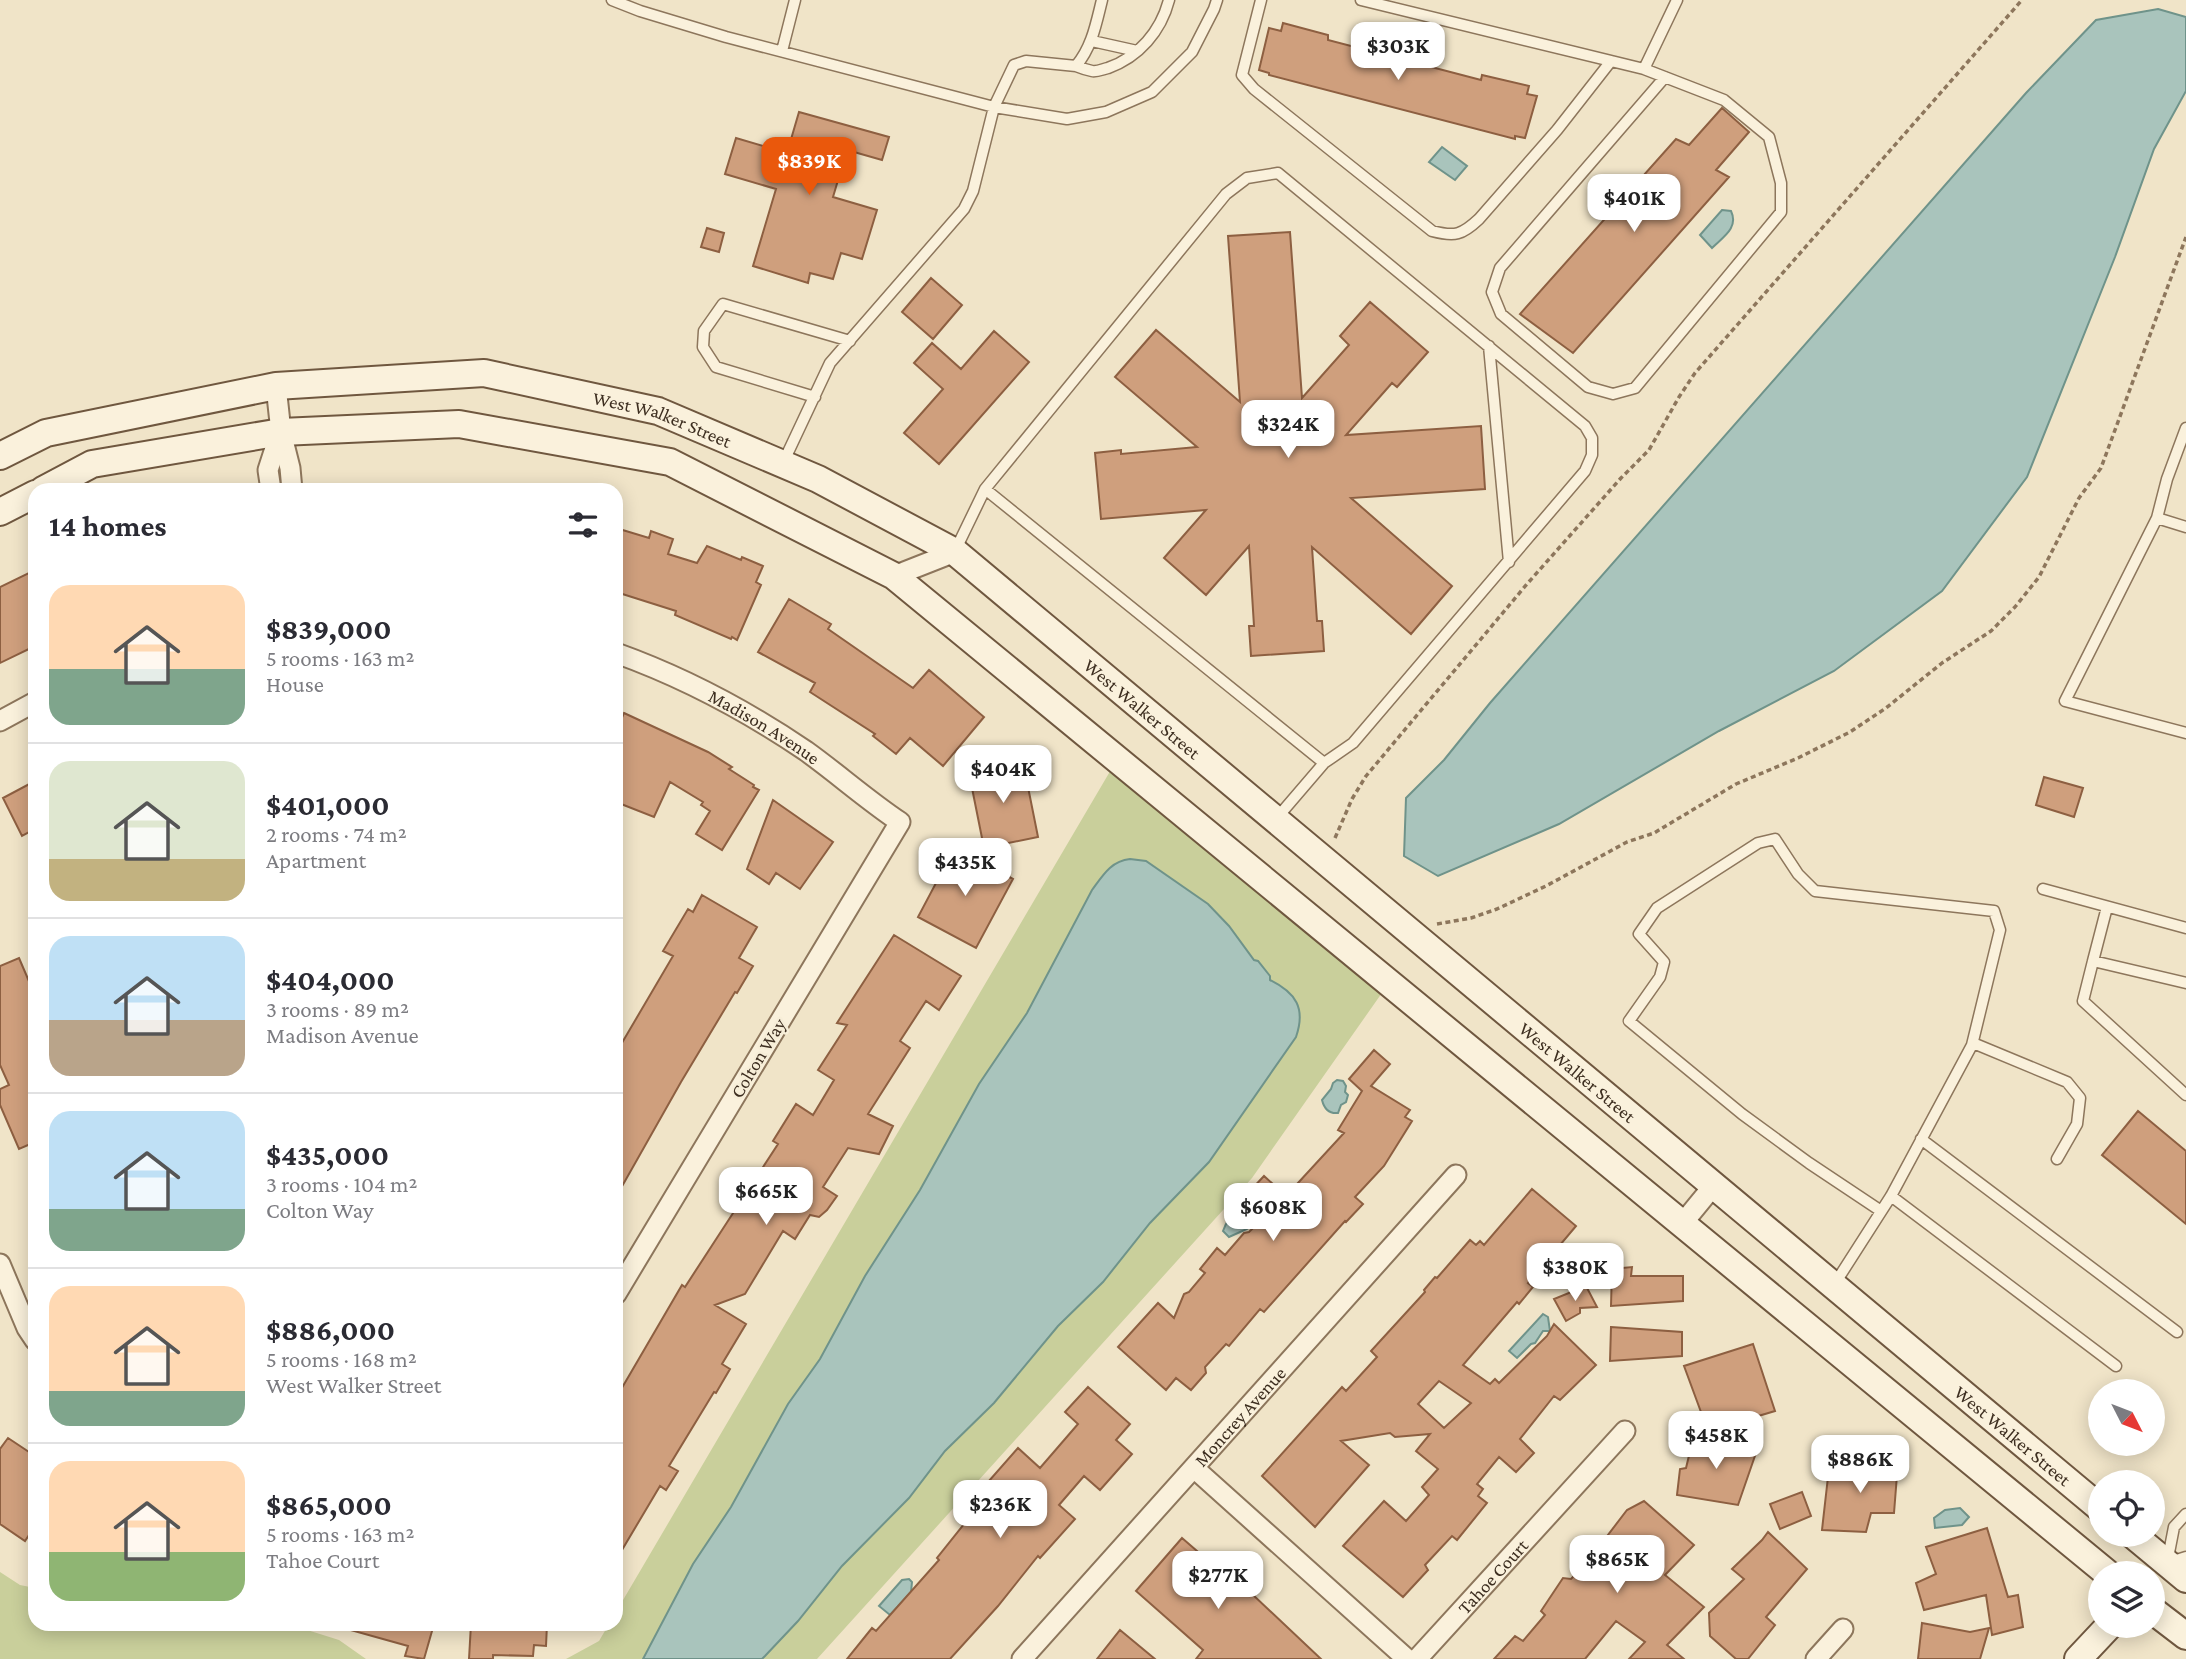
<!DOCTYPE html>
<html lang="en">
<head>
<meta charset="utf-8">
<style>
  body { margin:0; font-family:"Crimson Pro",serif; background:#f7f7f7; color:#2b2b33; height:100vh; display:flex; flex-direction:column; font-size:26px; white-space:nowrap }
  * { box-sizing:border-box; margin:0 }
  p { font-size:23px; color:#7c7c81 }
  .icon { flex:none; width:38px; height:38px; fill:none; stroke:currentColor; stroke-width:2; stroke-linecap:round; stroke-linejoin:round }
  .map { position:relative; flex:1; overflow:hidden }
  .panel { position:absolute; left:28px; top:483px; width:595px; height:1148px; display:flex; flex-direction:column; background:#fff; border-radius:21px; box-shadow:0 4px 18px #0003 }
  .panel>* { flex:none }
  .needle { width:46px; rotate:132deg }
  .fabs { position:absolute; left:2088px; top:1379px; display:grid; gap:14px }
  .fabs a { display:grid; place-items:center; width:77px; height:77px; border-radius:50%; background:#fff; box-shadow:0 4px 18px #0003; font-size:35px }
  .price { position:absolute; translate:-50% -60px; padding:0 16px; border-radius:14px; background:#fff; color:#222; font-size:23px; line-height:46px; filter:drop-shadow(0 2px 4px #0008) }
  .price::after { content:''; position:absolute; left:50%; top:42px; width:21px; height:16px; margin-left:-10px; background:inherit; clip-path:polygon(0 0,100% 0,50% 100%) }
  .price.current { background:#ea580c; color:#fff }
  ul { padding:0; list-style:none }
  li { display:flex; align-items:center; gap:21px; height:175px; padding:0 21px }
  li+li { border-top:2px solid #e1e1e2 }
  li span { display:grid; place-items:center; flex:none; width:196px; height:140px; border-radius:21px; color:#555 }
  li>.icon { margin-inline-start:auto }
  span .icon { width:84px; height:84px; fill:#fffc; stroke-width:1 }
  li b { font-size:30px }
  h2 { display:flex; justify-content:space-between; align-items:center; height:84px; padding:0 21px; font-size:30px }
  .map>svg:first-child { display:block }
  .green { fill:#c9cf9b }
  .water { fill:#a9c4bc; stroke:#6f938a; stroke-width:2 }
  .building { fill:#cf9f7d; stroke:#8d5f41; stroke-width:2; fill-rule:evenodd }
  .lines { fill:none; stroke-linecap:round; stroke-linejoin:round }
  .lane-casing { stroke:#8d765c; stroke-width:13 }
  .street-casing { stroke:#8d765c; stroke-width:23 }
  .secondary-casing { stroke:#6f573f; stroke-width:30 }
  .path { stroke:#8d765c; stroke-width:3.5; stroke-dasharray:5 3.5; stroke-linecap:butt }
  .lane { stroke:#faf1dc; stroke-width:10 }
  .street { stroke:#faf1dc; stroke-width:19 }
  .secondary { stroke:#faf1dc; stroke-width:26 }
  .labels { text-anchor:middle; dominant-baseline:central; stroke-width:5; stroke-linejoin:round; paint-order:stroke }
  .street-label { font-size:19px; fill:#3d2e20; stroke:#f7eed8 }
</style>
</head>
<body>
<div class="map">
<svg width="2186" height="1659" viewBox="0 0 2186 1659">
  <rect width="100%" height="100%" fill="#f0e4c8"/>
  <path class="green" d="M 1112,768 L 1384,990 L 1252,1178 L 817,1659 L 566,1659 L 599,1641 L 609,1624 L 616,1624 L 616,1612 Z
    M 0,1572 L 20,1585 L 35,1588 L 35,1624 L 288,1624 L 339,1640 L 366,1659 L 0,1659 Z"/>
  <path class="water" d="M 2158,9 L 2186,17 L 2186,91 L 2154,149 L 2115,257 L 2027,477 L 1942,591 L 1834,671 L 1719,731 L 1559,824 L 1438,876 L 1404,856 L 1406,798 L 1444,760 L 1490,703 L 2026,93 L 2096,20 Z
    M 1442,147 L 1467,166 L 1455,180 L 1429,162 Z
    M 1722,210 L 1731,211 C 1739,228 1723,237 1712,248 L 1700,235 Z
    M 1130,859 L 1146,861 L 1208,904 L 1229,926 L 1254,960 L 1258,961 L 1270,976 L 1270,980 C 1296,993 1306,1008 1296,1037 L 1209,1162 L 1150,1223 L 1103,1282 L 1058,1326 L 994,1403 L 945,1451 L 909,1498 L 842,1566 L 798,1621 L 765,1656 L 762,1659 L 643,1659 L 693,1564 L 731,1507 L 788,1404 L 820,1359 L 865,1276 L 920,1190 L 979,1084 L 1027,1013 L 1092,890 C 1103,875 1111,861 1130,859 Z
    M 1337,1080 L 1343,1081 L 1346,1086 L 1345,1092 L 1348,1095 L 1346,1102 L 1341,1105 L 1338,1113 C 1329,1114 1324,1108 1322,1100 L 1331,1089 L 1333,1083 Z
    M 1241,1205 L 1245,1210 L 1254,1212 L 1255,1218 L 1247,1229 L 1229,1237 L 1223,1231 C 1226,1222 1234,1210 1241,1205 Z
    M 1543,1314 L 1548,1317 L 1550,1331 L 1543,1331 L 1535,1343 L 1531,1344 L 1517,1358 L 1509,1351 Z
    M 1960,1508 L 1969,1517 L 1962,1525 L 1935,1528 L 1934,1518 L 1945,1510 Z
    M 909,1579 L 912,1582 L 911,1592 L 890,1615 L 879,1606 L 902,1580 Z"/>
  <path class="building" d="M 1283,23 L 1328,35 L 1328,40 L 1481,80 L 1482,75 L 1529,86 L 1527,94 L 1537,96 L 1525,138 L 1515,136 L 1515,139 L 1269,75 L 1269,73 L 1259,70 L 1269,28 L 1281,31 Z
    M 1722,108 L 1749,132 L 1716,170 L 1729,177 L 1573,353 L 1520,314 L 1676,139 L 1689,145 Z
    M 799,112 L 889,137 L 882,160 L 847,150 L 833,197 L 877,210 L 862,259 L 841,253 L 833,279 L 810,273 L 808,283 L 753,266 L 776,189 L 725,174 L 736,138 L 787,153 Z
    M 707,228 L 724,233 L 719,252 L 701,247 Z
    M 1290,232 L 1302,398 L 1349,345 L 1340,336 L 1370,302 L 1428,352 L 1397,387 L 1392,383 L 1346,435 L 1481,426 L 1485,489 L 1351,498 L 1452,586 L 1411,634 L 1312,547 L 1317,621 L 1322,621 L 1324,651 L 1251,656 L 1249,626 L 1254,626 L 1249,546 L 1206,595 L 1164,558 L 1206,510 L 1101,519 L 1095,453 L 1121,450 L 1121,454 L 1197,447 L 1115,377 L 1156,330 L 1240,402 L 1228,236 Z
    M 931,278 L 962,305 L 933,339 L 902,312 Z
    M 994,331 L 1029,362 L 939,464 L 904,433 L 943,389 L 914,363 L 932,343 L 961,369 Z
    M 616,528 L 649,538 L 651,531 L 673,539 L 668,554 L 697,563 L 707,546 L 741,560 L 742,557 L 763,566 L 756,582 L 761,585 L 737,640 L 732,637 L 731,639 L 675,615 L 676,611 L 616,592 Z
    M 35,570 L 35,646 L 0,663 L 0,587 Z
    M 789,599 L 831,624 L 828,629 L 913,688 L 929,670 L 984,717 L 943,766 L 910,738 L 896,754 L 873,736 L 875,734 L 810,692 L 815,683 L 758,652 Z
    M 624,713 L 708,752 L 732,767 L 729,769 L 754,785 L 753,787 L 759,790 L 722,850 L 696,834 L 710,811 L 701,805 L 703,802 L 670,782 L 654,817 L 616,802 L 616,731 Z
    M 1023,762 L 1038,837 L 984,848 L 969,773 Z
    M 2044,777 L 2083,788 L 2074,817 L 2036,805 Z
    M 35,781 L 35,829 L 22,836 L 3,798 Z
    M 773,800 L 833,842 L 800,889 L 776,873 L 769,884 L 747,869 Z
    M 955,847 L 1013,879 L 976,948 L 918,917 Z
    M 702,895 L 757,927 L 739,958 L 753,966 L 737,993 L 735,992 L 681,1082 L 616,1197 L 616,1053 L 673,956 L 663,951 L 688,909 L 693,912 Z
    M 894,935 L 961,976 L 939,1010 L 926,1001 L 900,1041 L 910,1048 L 868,1114 L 893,1126 L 879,1154 L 848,1148 L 823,1187 L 837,1196 L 827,1210 L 819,1217 L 810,1215 L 795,1239 L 783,1231 L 745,1294 L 715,1305 L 746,1324 L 722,1364 L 730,1369 L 716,1393 L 714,1392 L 669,1466 L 678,1471 L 666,1490 L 660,1486 L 616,1560 L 616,1398 L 682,1285 L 685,1287 L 778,1144 L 773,1141 L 796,1104 L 813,1115 L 834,1080 L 818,1070 L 847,1025 L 837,1023 Z
    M 19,958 L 31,986 L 35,985 L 35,1142 L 19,1149 L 0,1105 L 0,1089 L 9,1085 L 0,1065 L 0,966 Z
    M 1374,1050 L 1390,1064 L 1371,1086 L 1410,1110 L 1405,1117 L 1412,1121 L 1384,1166 L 1355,1197 L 1363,1204 L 1346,1222 L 1345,1221 L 1264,1312 L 1260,1309 L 1229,1346 L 1226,1344 L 1205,1367 L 1206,1373 L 1191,1390 L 1176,1378 L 1166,1390 L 1118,1347 L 1158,1303 L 1174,1318 L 1184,1294 L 1189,1292 L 1205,1273 L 1200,1269 L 1217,1248 L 1225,1255 L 1244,1233 L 1249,1232 L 1271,1210 L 1250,1191 L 1264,1176 L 1286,1196 L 1344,1133 L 1338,1130 L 1362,1091 L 1349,1079 Z
    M 2138,1111 L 2186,1151 L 2186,1224 L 2102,1155 Z
    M 1532,1189 L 1576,1226 L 1528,1283 L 1533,1287 L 1519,1304 L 1517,1302 L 1463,1365 L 1490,1384 L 1495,1379 L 1499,1383 L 1547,1336 L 1554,1324 L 1596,1365 L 1560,1400 L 1554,1396 L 1520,1439 L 1534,1453 L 1516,1472 L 1499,1457 L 1477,1484 L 1483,1489 L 1478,1496 L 1487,1503 L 1457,1540 L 1452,1536 L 1425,1565 L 1428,1570 L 1403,1597 L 1343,1546 L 1384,1501 L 1406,1521 L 1429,1495 L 1422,1487 L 1438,1469 L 1416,1451 L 1430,1434 L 1395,1437 L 1390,1433 L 1341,1441 L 1369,1465 L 1315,1527 L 1262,1476 L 1342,1387 L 1346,1391 L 1377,1357 L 1371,1351 L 1425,1292 L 1424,1290 L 1435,1277 L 1437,1278 L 1470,1240 L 1476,1245 L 1480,1241 L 1484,1245 ZM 1439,1381 L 1471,1403 L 1444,1428 L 1418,1404 Z
    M 1632,1267 L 1631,1276 L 1683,1276 L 1683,1301 L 1611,1306 L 1612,1269 Z
    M 1586,1286 L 1597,1307 L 1580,1308 L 1580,1313 L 1566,1321 L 1554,1299 Z
    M 1611,1327 L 1682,1332 L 1682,1356 L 1610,1361 Z
    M 1753,1344 L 1775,1411 L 1708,1431 L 1684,1366 Z
    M 1088,1387 L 1130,1424 L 1116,1440 L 1132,1454 L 1100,1490 L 1084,1476 L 1059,1505 L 1075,1519 L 1040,1558 L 1038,1556 L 998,1606 L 950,1659 L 847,1659 L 872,1628 L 876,1631 L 939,1560 L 937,1558 L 980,1504 L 974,1498 L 1018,1448 L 1040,1468 L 1078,1424 L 1065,1412 Z
    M 1694,1435 L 1757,1450 L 1738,1505 L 1677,1495 L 1680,1469 L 1686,1468 Z
    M 8,1438 L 35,1456 L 35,1526 L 25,1541 L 0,1524 L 0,1449 Z
    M 1867,1458 L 1898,1462 L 1894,1513 L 1871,1513 L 1866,1532 L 1822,1530 L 1829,1468 L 1862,1472 Z
    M 1802,1492 L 1811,1516 L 1780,1529 L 1770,1504 Z
    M 1644,1501 L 1694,1545 L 1665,1575 L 1704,1607 L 1667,1645 L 1684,1659 L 1629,1659 L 1645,1642 L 1616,1621 L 1585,1659 L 1494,1659 L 1515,1636 L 1523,1641 L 1545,1615 L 1541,1611 L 1563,1578 L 1571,1579 L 1588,1561 L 1627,1510 Z
    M 1987,1528 L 2008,1597 L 2018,1595 L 2023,1627 L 1992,1635 L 1986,1595 L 1924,1610 L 1916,1583 L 1936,1574 L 1926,1547 Z
    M 1768,1532 L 1807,1569 L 1766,1617 L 1775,1625 L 1748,1659 L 1736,1659 L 1710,1636 L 1709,1613 L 1744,1579 L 1732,1569 L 1762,1540 Z
    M 1182,1538 L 1249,1596 L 1251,1593 L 1321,1659 L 1196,1659 L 1203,1650 L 1136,1591 Z
    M 1922,1623 L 1970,1632 L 1989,1628 L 1980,1659 L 1918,1659 Z
    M 347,1624 L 434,1624 L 424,1659 L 405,1656 L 408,1646 L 347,1629 Z
    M 471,1624 L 547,1624 L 546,1646 L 534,1645 L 533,1656 L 493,1655 L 493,1659 L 469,1659 Z
    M 1120,1630 L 1155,1659 L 1097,1659 Z"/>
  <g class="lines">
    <g class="lane-casing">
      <path id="lane" d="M 612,0 L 640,11 L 726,37 L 994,107 L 1067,119 L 1106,112 L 1152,92 L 1192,52 L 1214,9 L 1217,0
        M 1261,0 L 1242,75 L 1254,89 L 1432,231 C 1455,237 1462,235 1479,219 L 1557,130 L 1611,61
        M 1361,0 L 1644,69 L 1724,100 L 1769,137 L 1781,183 L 1781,212 L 1635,388 L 1613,394 L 1588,387 L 1501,314 L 1492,292 L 1500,268 L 1665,77
        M 1092,41 L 1137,51
        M 782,51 L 795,0
        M 1076,66 C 1081,68 1087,70 1092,71 C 1097,72 1103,69 1108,68 C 1139,57 1161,31 1169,0
        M 1644,69 L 1677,0
        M 1489,346 L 1509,562
        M 815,397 L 716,367 L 703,347 L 704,331 L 723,304 L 850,341
        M 2186,428 L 2167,479 L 2157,518 L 2186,527
        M 783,463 L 830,363 L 964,209 L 973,191 L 994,107 L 1014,65 L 1026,61 L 1076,66 C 1092,47 1096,24 1102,0
        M 985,489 L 1324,763
        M 2157,518 L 2065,701 L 2186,733
        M 955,551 L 985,489 L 1226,194 L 1247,178 L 1278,173 L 1585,426 L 1592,438 L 1592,455 L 1585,471 L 1353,743 L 1324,763 L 1276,819
        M 2043,889 L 2186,928
        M 2093,961 L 2107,907
        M 2186,983 L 2093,961 L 2083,1001 L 2186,1095
        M 1973,1043 L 2067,1082 L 2080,1098 L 2077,1124 L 2057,1159
        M 1921,1139 L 2177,1332
        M 1891,1196 L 2116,1366
        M 1834,1285 L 1891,1196 L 1972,1045 L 2000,930 L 1994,911 L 1815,891 L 1798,874 L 1775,839 L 1758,843 L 1657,908 L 1639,934 L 1664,962 L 1660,977 L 1629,1021 L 1742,1114 L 1809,1163 L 1881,1211
        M 2186,1514 L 2174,1527 L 2167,1563 L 2186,1557"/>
    </g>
    <g class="street-casing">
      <g id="street">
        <path d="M 276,386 L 281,432 L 290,468 L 292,490"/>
        <path d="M 271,490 L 268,470 L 280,433"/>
        <path d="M 894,576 L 955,552"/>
        <path id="s1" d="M 616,653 C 683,677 747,711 806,751 C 838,774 867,800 900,822 L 616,1294"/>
        <path d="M 0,721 L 35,702"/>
        <path d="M 1682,1224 L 1714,1185"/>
        <path d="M 0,1264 L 27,1328 L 35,1340"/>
        <path d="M 1194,1468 L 1407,1659"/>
        <path id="s2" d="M 1022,1659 L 1456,1175"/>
        <path id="s3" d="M 1417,1659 L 1625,1431"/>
        <path d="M 1816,1659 L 1843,1629"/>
      </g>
    </g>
    <g class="secondary-casing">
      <g id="secondary">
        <path id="s4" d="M 0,456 L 46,433 L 276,386 L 484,373 L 658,411 L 818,479 L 955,552 L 2100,1508"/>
        <path d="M 43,490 L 92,464 L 281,432 L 459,424 L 670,462 L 894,576 L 2107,1573"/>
        <path d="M 0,512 L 35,494"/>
        <path d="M 2133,1535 L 2186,1579"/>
        <path d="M 2152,1610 L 2186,1636"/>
        <path d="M 2078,1659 L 2109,1626"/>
      </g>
    </g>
    <path class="path" d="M 1335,838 L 1352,799 L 1366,776 L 1527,584 L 1621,478 L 1649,450 L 1679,397 L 1695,373 L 2022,0
      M 1437,924 L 1471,918 L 1497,909 L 1546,886 L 1627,842 L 1654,833 L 1736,784 L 1798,758 L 1850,732 L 1886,708 L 1942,663 L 1991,631 L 2015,607 L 2039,577 L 2079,498 L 2101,468 L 2186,237"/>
    <use href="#lane" class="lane"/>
    <use href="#street" class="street"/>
    <use href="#secondary" class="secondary"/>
  </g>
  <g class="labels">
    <g class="street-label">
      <text stroke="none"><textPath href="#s4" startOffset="679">West Walker Street</textPath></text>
      <text stroke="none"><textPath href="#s4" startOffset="1246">West Walker Street</textPath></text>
      <text stroke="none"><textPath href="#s1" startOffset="166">Madison Avenue</textPath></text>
      <text transform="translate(758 1058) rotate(-59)">Colton Way</text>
      <text stroke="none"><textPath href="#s4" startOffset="1813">West Walker Street</textPath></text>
      <text stroke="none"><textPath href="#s2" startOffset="326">Moncrey Avenue</textPath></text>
      <text stroke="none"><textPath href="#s4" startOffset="2380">West Walker Street</textPath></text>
      <text stroke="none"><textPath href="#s3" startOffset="112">Tahoe Court</textPath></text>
    </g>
  </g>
</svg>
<div class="fabs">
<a><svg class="needle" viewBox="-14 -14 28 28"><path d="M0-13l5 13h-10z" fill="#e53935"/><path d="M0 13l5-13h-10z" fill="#7c7c81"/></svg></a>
<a><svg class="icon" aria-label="locate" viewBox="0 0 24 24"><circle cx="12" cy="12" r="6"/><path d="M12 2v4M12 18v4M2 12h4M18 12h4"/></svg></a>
<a><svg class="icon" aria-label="layers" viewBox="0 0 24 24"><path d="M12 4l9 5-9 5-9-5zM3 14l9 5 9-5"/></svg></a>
</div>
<b class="price" style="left:1398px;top:82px">$303K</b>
<b class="price current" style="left:809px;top:197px">$839K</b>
<b class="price" style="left:1634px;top:234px">$401K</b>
<b class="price" style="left:1288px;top:460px">$324K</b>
<b class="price" style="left:1003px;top:805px">$404K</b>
<b class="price" style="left:965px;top:898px">$435K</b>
<b class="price" style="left:766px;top:1227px">$665K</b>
<b class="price" style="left:1273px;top:1243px">$608K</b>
<b class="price" style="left:1575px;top:1303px">$380K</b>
<b class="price" style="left:1716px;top:1471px">$458K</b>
<b class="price" style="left:1860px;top:1495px">$886K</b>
<b class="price" style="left:1000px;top:1540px">$236K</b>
<b class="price" style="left:1617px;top:1595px">$865K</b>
<b class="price" style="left:1218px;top:1611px">$277K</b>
<section class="panel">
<h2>14 homes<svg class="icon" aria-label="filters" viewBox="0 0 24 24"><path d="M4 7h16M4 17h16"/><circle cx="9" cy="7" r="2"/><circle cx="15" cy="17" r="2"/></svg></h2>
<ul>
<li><span style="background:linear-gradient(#ffd9b3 60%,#7fa58c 0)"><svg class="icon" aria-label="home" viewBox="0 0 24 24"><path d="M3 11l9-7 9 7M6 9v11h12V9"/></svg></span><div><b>$839,000</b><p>5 rooms · 163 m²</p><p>House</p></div></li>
<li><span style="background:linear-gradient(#dfe7d0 70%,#c2b280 0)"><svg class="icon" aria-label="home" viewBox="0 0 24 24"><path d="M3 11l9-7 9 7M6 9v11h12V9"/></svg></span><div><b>$401,000</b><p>2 rooms · 74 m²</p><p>Apartment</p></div></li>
<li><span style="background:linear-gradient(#bfe0f5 60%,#b9a48a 0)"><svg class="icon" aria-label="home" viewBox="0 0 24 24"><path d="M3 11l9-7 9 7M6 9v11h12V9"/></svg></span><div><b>$404,000</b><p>3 rooms · 89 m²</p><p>Madison Avenue</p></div></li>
<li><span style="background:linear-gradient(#bfe0f5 70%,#7fa58c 0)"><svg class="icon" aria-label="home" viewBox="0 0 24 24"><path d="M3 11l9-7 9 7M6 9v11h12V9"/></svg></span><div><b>$435,000</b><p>3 rooms · 104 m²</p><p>Colton Way</p></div></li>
<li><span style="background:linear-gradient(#ffd9b3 75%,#7fa58c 0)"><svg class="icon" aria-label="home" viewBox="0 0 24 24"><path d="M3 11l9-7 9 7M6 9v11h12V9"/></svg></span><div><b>$886,000</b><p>5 rooms · 168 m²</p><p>West Walker Street</p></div></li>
<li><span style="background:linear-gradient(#ffd9b3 65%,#8fb573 0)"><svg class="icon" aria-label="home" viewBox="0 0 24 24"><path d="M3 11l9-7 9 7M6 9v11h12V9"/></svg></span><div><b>$865,000</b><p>5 rooms · 163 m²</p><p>Tahoe Court</p></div></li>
</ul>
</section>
</div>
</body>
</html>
